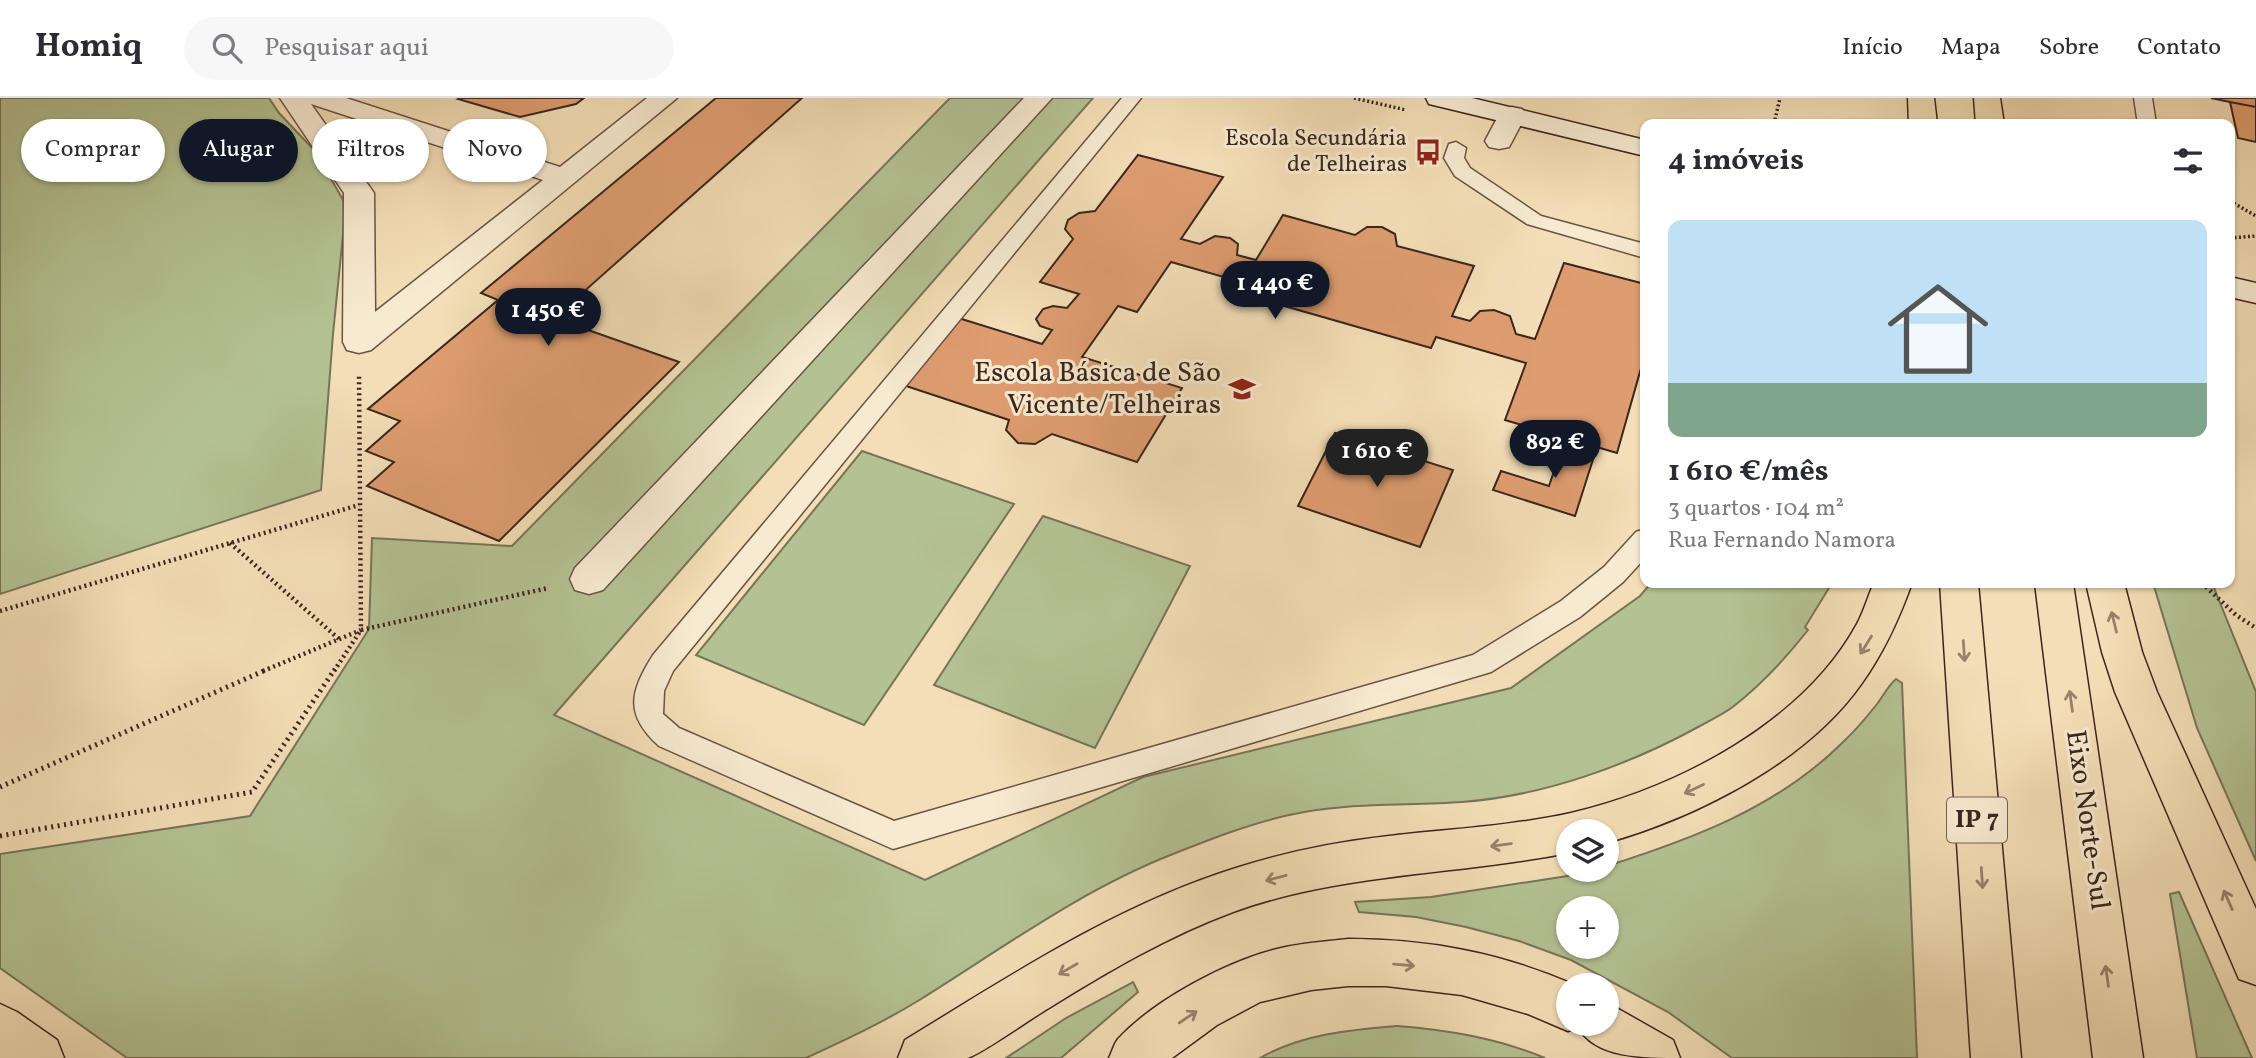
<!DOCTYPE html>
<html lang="pt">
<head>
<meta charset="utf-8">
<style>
  body { margin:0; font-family:Vollkorn,serif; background:#f7f7f7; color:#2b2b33; height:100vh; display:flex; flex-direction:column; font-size:26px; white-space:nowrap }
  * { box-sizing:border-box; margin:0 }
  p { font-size:23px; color:#7c7c81 }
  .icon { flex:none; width:38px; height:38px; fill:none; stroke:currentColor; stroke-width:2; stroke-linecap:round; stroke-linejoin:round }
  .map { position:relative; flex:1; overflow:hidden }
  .sheet { position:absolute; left:1640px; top:21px; width:595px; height:469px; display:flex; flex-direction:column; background:#fff; border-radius:14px; box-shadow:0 2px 5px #0004 }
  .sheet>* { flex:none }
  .top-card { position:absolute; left:21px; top:21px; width:665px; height:63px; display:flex; gap:14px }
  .buttons { position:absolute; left:1556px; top:721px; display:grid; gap:14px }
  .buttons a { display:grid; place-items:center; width:63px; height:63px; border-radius:50%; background:#fff; box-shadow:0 2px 5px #0004; font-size:35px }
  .price { position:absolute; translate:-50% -60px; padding:0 16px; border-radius:24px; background:#111827; color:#fff; font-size:23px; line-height:46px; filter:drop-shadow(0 2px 4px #0008) }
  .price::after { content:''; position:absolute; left:50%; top:42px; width:21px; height:16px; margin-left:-10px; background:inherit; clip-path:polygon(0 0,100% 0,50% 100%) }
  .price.on { background:#222; color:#fff }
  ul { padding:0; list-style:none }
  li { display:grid; align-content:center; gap:14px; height:371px; padding:0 28px }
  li+li { border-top:2px solid #e1e1e2 }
  li span { display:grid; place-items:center; height:217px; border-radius:14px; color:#555 }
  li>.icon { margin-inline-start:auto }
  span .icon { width:126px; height:126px; fill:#fffc; stroke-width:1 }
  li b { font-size:30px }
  h2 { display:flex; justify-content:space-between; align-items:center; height:84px; padding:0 28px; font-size:30px }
  .tag { padding:0 24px; border-radius:32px; background:#fff; box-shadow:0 2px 5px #0004; font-size:24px; line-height:63px }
  .tag.on { background:#111827; color:#fff }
  header { display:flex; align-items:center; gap:42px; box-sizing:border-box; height:98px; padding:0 35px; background:#fff; border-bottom:2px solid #e1e1e2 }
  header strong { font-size:33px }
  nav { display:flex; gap:38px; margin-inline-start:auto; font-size:24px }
  .search { width:490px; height:63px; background:#f7f7f7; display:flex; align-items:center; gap:18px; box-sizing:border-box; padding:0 24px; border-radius:38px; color:#7c7c81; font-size:26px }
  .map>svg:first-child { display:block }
  .green { fill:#b4c293; stroke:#787458; stroke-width:2; fill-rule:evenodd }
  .building { fill:#de9d70; stroke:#3b261d; stroke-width:2 }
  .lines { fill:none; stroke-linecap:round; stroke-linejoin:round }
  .lane-casing { stroke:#695444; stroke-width:3 }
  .street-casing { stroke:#695444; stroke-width:3 }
  .secondary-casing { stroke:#3b261d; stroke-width:3 }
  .highway-casing { stroke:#3b261d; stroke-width:3 }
  .path-far2 { stroke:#3b261d; stroke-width:3.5; stroke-dasharray:2 2.5; stroke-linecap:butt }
  .path-far1 { stroke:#3b261d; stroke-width:4.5; stroke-dasharray:2 3.5; stroke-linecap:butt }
  .path { stroke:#3b261d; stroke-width:5; stroke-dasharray:2 4.5; stroke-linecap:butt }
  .lane { fill:#f7ead0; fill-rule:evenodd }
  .street { fill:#f7ead0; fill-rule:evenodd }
  .secondary { fill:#f7ead0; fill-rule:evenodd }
  .highway { fill:#f3deb7; fill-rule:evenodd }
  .oneway { stroke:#97826a }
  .labels { text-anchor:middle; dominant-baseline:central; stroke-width:6; stroke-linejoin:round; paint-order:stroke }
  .far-poi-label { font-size:23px; fill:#3b261d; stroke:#f7ead0; text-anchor:end }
  .shield { fill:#f7ead0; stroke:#736153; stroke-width:2 }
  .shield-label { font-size:26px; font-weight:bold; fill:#3b261d }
  .poi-label { font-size:28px; fill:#3b261d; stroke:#f7ead0; text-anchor:end }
  .street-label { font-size:28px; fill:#3b261d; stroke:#f7ead0 }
</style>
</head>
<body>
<header>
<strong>Homiq</strong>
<div class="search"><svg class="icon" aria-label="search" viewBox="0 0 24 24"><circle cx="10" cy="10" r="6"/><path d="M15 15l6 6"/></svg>Pesquisar aqui</div>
<nav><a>Início</a><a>Mapa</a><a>Sobre</a><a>Contato</a></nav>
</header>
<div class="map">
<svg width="2256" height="960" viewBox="0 0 2256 960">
  <rect width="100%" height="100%" fill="#f3deb7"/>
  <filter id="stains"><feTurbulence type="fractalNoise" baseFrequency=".00286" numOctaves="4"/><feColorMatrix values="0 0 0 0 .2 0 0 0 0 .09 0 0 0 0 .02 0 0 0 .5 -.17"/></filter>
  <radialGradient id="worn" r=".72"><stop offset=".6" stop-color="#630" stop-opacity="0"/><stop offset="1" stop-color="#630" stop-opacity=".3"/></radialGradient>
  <path class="green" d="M 0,0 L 269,0 L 279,15 L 315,53 L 346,107 L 333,236 L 321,392 L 0,496 Z
    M 950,0 L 1093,0 L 554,617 L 925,782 L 1143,679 L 1511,590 L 1640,498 L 1651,485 L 1832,485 L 1805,529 L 1808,532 C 1786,560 1762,586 1734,608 C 1724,616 1712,621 1700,628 C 1629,667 1544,698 1462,704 C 1404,708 1346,704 1289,717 C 1249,726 1211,741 1173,756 C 1081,792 1003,850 921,901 C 884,924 845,942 806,960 L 127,960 L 0,870 L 0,756 L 250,718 L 369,531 L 372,440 L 512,448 Z
    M 862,353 L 1014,406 L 864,627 L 696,557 Z
    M 1043,418 L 1190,468 L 1095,650 L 934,587 Z
    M 2153,485 L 2212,485 L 2256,594 L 2256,763 L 2197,630 Z
    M 1896,581 L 1902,585 L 1917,960 L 1732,960 L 1668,914 L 1571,862 L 1519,843 L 1466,829 L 1416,819 L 1359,814 L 1355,804 L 1431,799 L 1606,772 L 1607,768 C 1692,741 1776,710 1841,646 C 1854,634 1866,620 1877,606 C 1883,598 1888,588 1896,581 ZM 1606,810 L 1606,849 L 1568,849 L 1568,810 Z
    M 2179,794 L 2252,960 L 2197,960 L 2170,796 Z
    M 1133,884 L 1138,894 L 1061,960 L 1006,960 L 1066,920 Z
    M 1397,928 C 1448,932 1497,940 1545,960 L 1260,960 C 1302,936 1350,932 1397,928 Z"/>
  <path class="building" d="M 460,0 L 584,0 L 576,6 L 520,19 L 458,1 Z
    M 716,0 L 802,0 L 554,220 L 679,264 L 499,443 L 367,388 L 394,364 L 366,353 L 400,323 L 368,311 L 498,202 L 481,195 Z
    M 2211,0 L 2256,0 L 2256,9 L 2230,4 Z
    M 2230,4 L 2256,9 L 2256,44 L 2238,40 Z
    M 1138,57 L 1223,79 L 1181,141 L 1200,146 L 1215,138 L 1230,140 L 1238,146 L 1237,157 L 1256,162 L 1283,117 L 1355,137 L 1367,129 L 1382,129 L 1395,136 L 1397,148 L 1474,168 L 1452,218 L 1470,223 L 1480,213 L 1494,212 L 1510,218 L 1516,236 L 1535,241 L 1564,165 L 1645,186 L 1645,256 L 1617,355 L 1505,322 L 1526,265 L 1436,239 L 1431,250 L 1232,193 L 1238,183 L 1171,164 L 1137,214 L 1118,208 L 1082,259 L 1182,290 L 1137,364 L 1052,336 L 1035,346 L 1018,345 L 1006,332 L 1009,322 L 897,285 L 952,218 L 1042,246 L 1052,232 L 1040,228 L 1036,221 L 1043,211 L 1053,208 L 1067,210 L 1079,196 L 1040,184 L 1073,141 L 1065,131 L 1068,122 L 1079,115 L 1095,113 Z
    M 1335,335 L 1453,372 L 1420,449 L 1298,408 Z
    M 1565,340 L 1597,349 L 1575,418 L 1493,392 L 1501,373 L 1549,388 Z"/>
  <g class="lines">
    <g class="lane-casing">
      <path id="lane" d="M 1122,0 L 1141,0 L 673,573 L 664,593 L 663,616 L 679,630 L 894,723 L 1473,557 L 1561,503 L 1604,469 L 1636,434 L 1645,431 L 1645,460 L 1623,484 L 1580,519 L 1491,574 L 893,751 L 659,648 C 624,616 630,594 653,557 Z
        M 2134,0 L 2152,0 L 2156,26 L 2138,26 Z
        M 1456,44 L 1466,50 L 1464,60 L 1470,70 L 1541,118 L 1645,146 L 1645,160 L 1527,126 L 1455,78 L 1444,60 L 1449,46 Z"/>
    </g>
    <g class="street-casing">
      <path id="street" d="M 280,0 L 346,0 L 560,69 L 647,0 L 677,0 L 371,252 L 359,255 L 347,252 L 343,244 L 344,95 ZM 311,6 L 543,82 L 375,214 L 374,95 Z
        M 1024,0 L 1052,0 L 603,492 L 589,496 L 575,492 L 570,481 L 575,470 Z
        M 1512,9 L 1522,11 L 1526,17 L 1509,49 L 1499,51 L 1489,49 L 1485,43 L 1502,11 Z"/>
    </g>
    <g class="secondary-casing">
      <path id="secondary" d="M 1426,0 L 1472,0 L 1645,42 L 1645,58 L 1429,6 Z
        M 2230,179 L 2256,185 L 2256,205 L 2230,199 Z"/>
    </g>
    <g class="highway-casing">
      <path id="highway" d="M 1908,0 L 1934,0 L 1937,26 L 1909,26 Z
        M 1974,0 L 2000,0 L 2004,26 L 1976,26 Z
        M 1874,485 L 1912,485 C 1899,521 1884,554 1862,585 C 1807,664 1697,719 1606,745 L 1606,733 L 1568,733 L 1568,755 C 1457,777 1340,775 1233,814 C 1168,838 1107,874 1049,910 C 1033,919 980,957 967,960 C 946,960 920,960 898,960 L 905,942 C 1010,878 1117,807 1236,770 C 1286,754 1336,744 1389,738 C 1449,731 1512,728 1571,715 C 1677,690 1803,625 1857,526 C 1864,513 1868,498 1874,485 Z
        M 1940,485 L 1978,485 L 2021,960 L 1971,960 Z
        M 2035,485 L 2073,485 L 2143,960 L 2093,960 Z
        M 2086,485 L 2124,485 L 2142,554 L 2157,594 L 2256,811 L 2256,887 L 2239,881 L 2115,594 L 2102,554 Z
        M 1348,841 C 1429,841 1501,855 1575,887 L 1568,887 L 1568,926 L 1606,926 L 1606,904 L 1673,942 L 1680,960 C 1643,960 1595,960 1578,929 L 1568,933 L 1528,916 L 1462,897 L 1386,888 L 1348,888 L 1311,892 L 1260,904 L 1217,927 L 1172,960 L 1109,960 C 1112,954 1114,946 1118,941 C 1153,903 1224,865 1273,852 C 1298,845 1323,844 1348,841 Z
        M 0,906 L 17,914 L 57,942 L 64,960 L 0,960 Z"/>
    </g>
    <path class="path-far2" d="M 1354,0 L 1406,12
      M 1774,26 L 1780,0
      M 2230,103 L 2256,118
      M 2230,140 L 2256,138"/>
    <path class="path-far1" d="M 230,445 L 339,541
      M 2202,485 L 2236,517 L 2256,530
      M 0,513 L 359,407
      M 263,573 L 361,532 L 359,277
      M 334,573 L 361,532 L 548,490"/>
    <path class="path" d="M 0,689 L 268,571
      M 0,738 L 252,694 L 335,571"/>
    <use href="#lane" class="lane"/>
    <use href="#street" class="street"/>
    <use href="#secondary" class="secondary"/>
    <use href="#highway" class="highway"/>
  </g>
  <defs><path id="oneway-shaft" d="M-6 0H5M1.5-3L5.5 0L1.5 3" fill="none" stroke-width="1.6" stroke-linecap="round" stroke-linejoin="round" transform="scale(1.75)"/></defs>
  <g class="oneway">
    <use href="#oneway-shaft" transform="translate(2114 524) rotate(-104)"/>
    <use href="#oneway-shaft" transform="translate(1866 547) rotate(122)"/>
    <use href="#oneway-shaft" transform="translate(1964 553) rotate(86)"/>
    <use href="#oneway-shaft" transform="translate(2071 603) rotate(-98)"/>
    <use href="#oneway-shaft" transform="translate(1694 691) rotate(155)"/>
    <use href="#oneway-shaft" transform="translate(1501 747) rotate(172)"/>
    <use href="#oneway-shaft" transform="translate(1276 780) rotate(165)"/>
    <use href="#oneway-shaft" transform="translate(1982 780) rotate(86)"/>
    <use href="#oneway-shaft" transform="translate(2228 802) rotate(-114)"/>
    <use href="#oneway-shaft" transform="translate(1404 867) rotate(5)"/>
    <use href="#oneway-shaft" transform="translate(1068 871) rotate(150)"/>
    <use href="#oneway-shaft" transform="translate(2107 878) rotate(-98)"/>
    <use href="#oneway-shaft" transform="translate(1188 919) rotate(-34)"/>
  </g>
  <defs>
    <g id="bus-bare" transform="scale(2.1)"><path d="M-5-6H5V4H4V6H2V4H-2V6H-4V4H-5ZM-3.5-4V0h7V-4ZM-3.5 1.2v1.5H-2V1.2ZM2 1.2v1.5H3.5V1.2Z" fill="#8f2418" stroke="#f7ead0" stroke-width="2.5" paint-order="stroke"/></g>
    <g id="school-bare" transform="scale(2.1)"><path d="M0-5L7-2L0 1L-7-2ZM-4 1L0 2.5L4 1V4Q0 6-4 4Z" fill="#8f2418" stroke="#f7ead0" stroke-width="2.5" paint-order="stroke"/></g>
  </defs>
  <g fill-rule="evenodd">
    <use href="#bus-bare" x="1428" y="54"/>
    <use href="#school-bare" x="1242" y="291"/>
  </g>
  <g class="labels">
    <g class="far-poi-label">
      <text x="1407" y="41">Escola Secundária<tspan x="1407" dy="26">de Telheiras</tspan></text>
    </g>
    <rect class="shield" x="1947" y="699.5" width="60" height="45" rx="5"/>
    <g class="shield-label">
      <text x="1977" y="722">IP 7</text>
    </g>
    <g class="poi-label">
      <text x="1221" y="275">Escola Básica de São<tspan x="1221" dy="32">Vicente/Telheiras</tspan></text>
    </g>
    <g class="street-label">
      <text transform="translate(2087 722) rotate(82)">Eixo Norte-Sul</text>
    </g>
  </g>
  <rect width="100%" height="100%" filter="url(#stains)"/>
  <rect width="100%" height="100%" fill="url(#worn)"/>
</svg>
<div class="buttons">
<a><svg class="icon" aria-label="layers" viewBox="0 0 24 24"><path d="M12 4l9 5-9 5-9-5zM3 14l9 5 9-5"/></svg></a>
<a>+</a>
<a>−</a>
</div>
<b class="price" style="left:1275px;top:223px">1 440 €</b>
<b class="price" style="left:548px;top:250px">1 450 €</b>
<b class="price" style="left:1555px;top:382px">892 €</b>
<b class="price on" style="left:1377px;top:391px">1 610 €</b>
<div class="top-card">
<a class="tag">Comprar</a>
<a class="tag on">Alugar</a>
<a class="tag">Filtros</a>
<a class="tag">Novo</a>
</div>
<section class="sheet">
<h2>4 imóveis<svg class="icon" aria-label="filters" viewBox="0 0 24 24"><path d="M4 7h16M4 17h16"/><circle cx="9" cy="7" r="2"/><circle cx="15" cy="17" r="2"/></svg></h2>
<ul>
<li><span style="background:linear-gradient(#bfe0f5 75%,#7fa58c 0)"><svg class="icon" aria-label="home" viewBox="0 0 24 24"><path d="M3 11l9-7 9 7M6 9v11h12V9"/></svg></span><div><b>1 610 €/mês</b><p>3 quartos · 104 m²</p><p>Rua Fernando Namora</p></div></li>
</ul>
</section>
</div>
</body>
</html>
